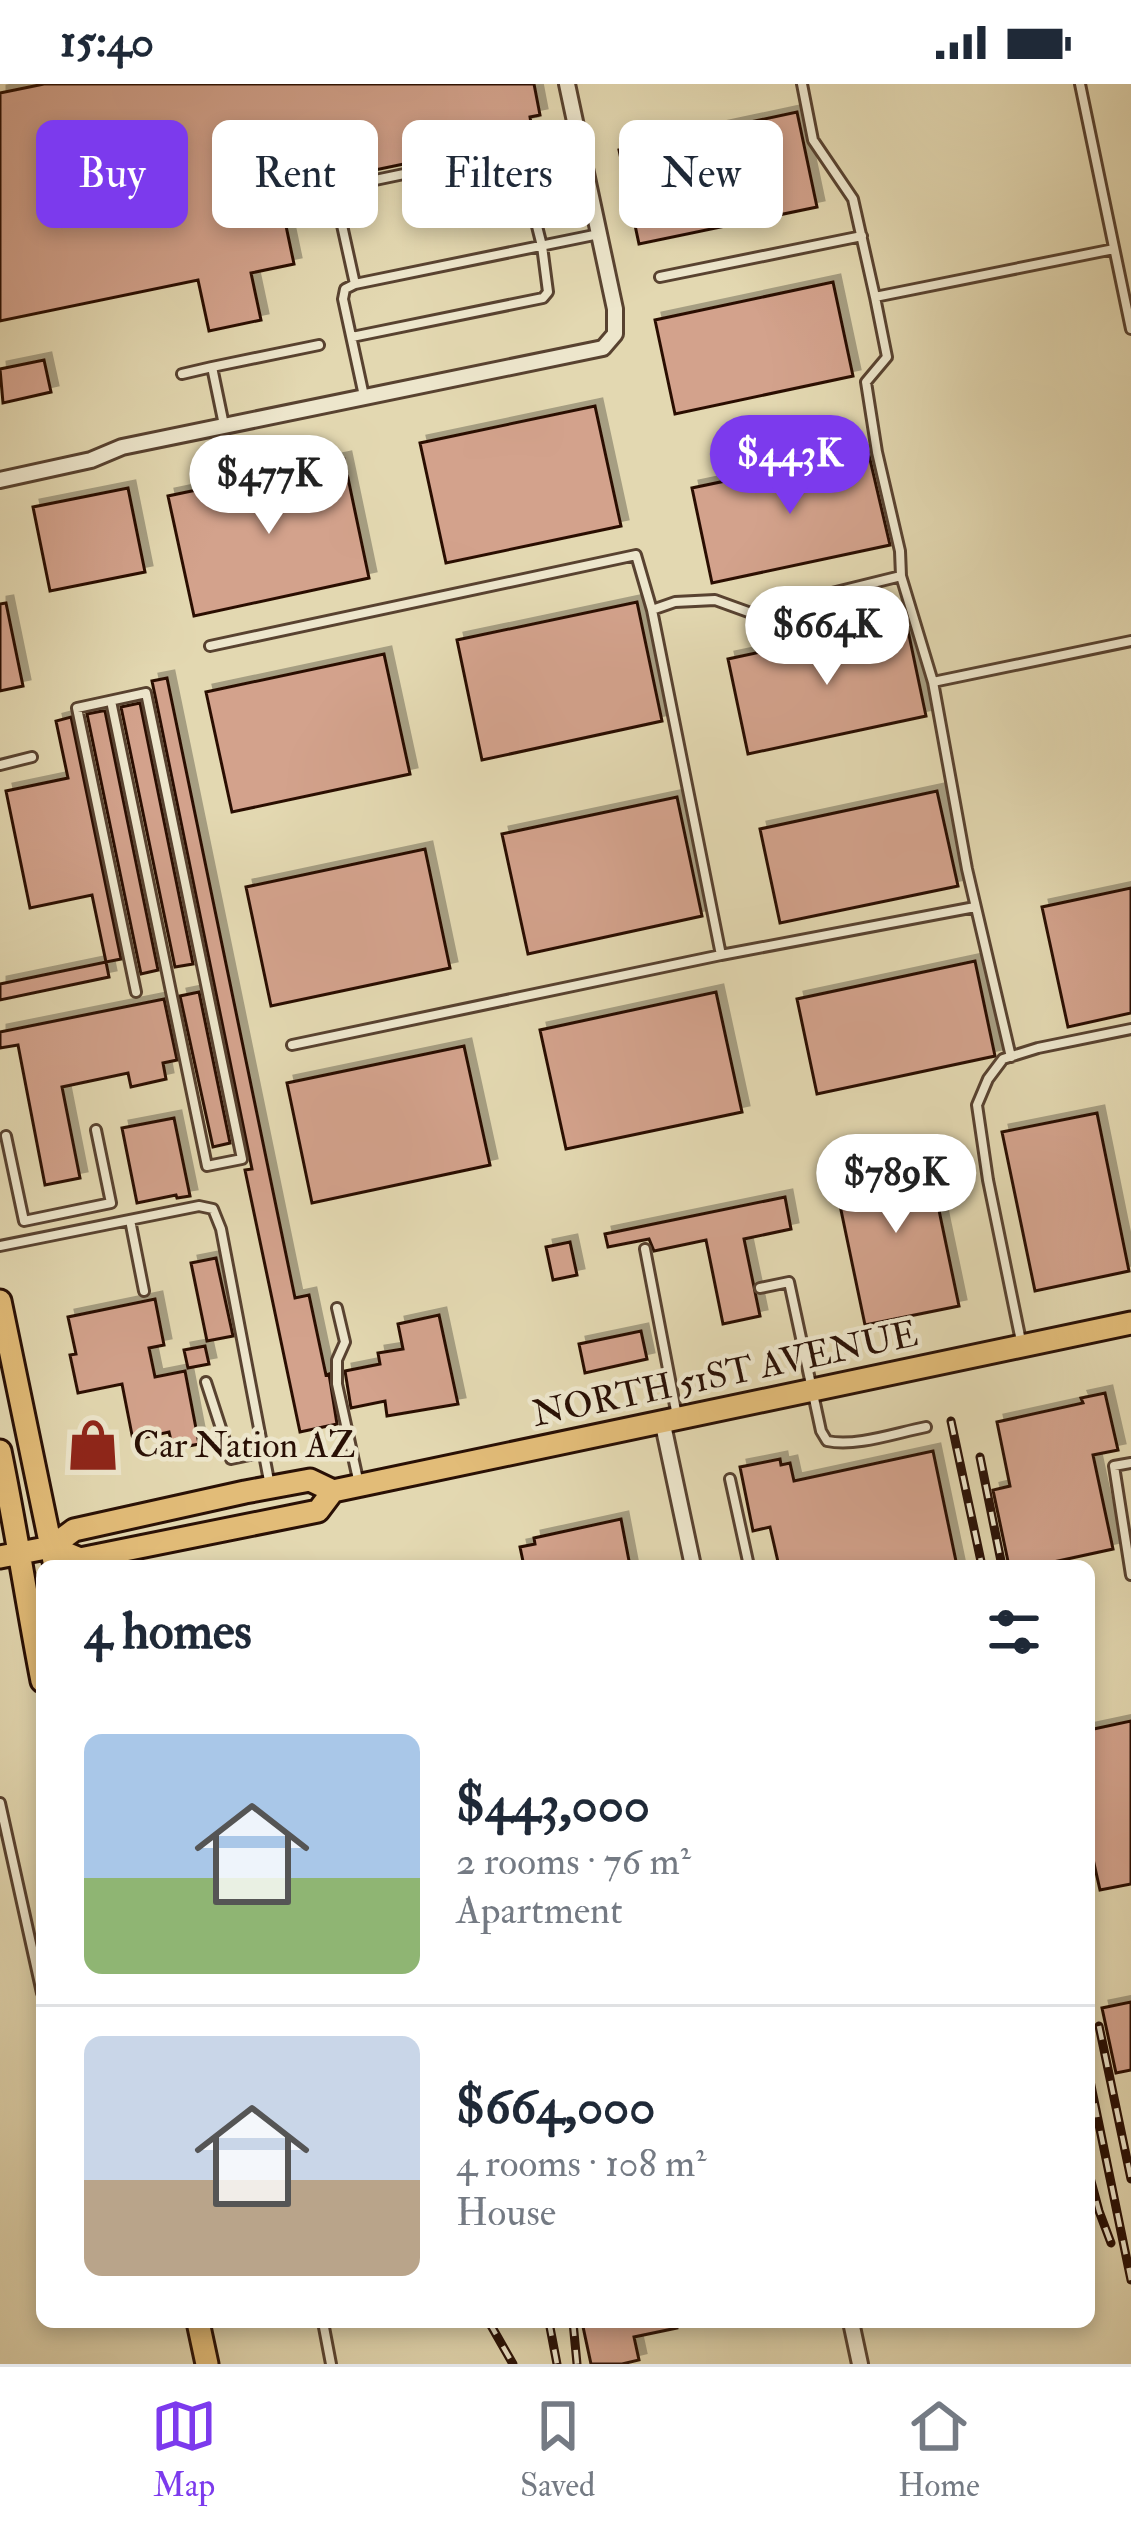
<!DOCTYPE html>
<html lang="en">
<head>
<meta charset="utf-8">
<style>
  body { margin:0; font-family:"IM FELL Double Pica",serif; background:#f2f2f3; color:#1f2937; height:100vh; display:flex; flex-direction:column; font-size:45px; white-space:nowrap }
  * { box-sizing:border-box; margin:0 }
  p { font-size:39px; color:#747a83 }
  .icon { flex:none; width:66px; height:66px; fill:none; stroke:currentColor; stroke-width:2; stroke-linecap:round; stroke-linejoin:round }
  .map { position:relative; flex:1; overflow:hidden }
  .side { position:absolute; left:36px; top:1476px; width:1059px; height:768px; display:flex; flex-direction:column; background:#fff; border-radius:18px; box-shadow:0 6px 18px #0003 }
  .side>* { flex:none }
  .guide { position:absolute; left:36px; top:36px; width:1059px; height:108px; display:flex; gap:24px }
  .price { position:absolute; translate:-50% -102px; padding:0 27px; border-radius:42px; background:#fff; color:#222; font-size:39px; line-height:78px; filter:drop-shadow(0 3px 6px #0008) }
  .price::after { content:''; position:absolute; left:50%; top:72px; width:36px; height:27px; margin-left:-18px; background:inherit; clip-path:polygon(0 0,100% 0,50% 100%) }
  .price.current { background:#7c3aed; color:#fff }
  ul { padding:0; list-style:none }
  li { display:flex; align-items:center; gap:36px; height:300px; padding:0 48px }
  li+li { border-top:3px solid #e0e1e3 }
  li span { display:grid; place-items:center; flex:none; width:336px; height:240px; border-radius:18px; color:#555 }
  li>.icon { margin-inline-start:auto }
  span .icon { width:144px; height:144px; fill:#fffc; stroke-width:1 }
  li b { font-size:51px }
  h2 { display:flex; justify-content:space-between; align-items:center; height:144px; padding:0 48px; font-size:51px }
  .pill { padding:0 42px; border-radius:18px; background:#fff; box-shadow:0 6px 18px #0003; font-size:42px; line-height:108px }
  .pill.current { background:#7c3aed; color:#fff }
  .status { display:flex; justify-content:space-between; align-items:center; height:84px; padding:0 60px; background:#fff; direction:ltr }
  .status svg { height:33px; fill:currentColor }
  .tabs { display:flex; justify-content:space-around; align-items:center; height:168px; border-top:3px solid #e0e1e3; background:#fff; font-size:33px; color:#747a83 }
  .tabs a { display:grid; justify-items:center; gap:6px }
  .tabs .current { color:#7c3aed }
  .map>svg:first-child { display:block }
  .building { fill:#d3a28c; stroke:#291005; stroke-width:3; filter:url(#shadow) }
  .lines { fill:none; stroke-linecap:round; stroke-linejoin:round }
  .lane-casing { stroke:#584230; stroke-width:14 }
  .street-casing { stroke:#584230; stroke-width:20 }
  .primary-casing { stroke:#291005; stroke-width:27 }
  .lane { stroke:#ede6cc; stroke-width:8 }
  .street { stroke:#ede6cc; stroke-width:14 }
  .primary { stroke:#e2bc78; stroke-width:21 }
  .rail-casing { stroke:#291005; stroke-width:9 }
  .rail { stroke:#ede6cc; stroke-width:4.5; stroke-dasharray:14; stroke-linecap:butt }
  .labels { text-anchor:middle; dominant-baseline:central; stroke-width:9; stroke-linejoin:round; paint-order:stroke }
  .street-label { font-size:36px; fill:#291005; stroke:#ede6cc }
  .poi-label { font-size:36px; fill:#291005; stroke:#ede6cc; text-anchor:start }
</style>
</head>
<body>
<div class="status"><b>15:40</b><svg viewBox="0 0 49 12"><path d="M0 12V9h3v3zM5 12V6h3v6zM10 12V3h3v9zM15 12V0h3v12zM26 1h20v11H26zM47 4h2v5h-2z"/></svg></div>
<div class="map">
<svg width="1131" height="2280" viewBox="0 0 1131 2280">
  <defs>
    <filter id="shadow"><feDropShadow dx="7" dy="-7" stdDeviation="0" flood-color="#0004"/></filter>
  </defs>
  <rect width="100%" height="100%" fill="#e3d8b1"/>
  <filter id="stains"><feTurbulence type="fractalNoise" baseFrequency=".00167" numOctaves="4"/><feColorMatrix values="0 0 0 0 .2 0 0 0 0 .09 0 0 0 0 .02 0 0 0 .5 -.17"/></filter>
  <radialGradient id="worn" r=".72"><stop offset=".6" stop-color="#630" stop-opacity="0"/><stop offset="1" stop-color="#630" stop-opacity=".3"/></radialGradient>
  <path class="building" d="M 44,0 L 534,0 L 540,31 L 530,33 L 531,39 L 515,42 L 514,38 L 451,51 L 453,56 L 421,63 L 423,76 L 375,86 L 373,76 L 356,79 L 354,72 L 233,96 L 240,131 L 282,123 L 294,180 L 251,189 L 261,236 L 209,247 L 198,196 L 0,237 L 0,9 Z
    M 797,28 L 817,123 L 639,160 L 619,66 Z
    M 833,198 L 853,292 L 675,330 L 655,236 Z
    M 44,276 L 51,308 L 3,319 L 0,285 Z
    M 595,322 L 621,442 L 446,479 L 420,359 Z
    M 868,367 L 890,461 L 712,499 L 692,404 Z
    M 344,375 L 369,494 L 194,532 L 168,412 Z
    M 128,404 L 145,488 L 50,507 L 33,423 Z
    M 637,518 L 662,637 L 482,676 L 457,556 Z
    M 6,519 L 23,602 L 0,607 L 0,520 Z
    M 906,537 L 926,632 L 748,670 L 728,575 Z
    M 384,570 L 410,690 L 232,728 L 206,608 Z
    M 167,594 L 295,1214 L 309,1211 L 326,1291 L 329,1290 L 337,1340 L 300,1348 L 245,1086 L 252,1085 L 156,616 L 152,597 Z
    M 140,619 L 193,880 L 175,883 L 121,623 Z
    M 102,627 L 105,627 L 158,886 L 141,890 L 87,630 Z
    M 71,633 L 121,875 L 106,878 L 92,811 L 30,824 L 6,707 L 68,694 L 56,637 Z
    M 937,707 L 958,802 L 780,839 L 760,745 Z
    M 677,713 L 702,832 L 528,870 L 502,750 Z
    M 425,765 L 450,884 L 271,922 L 246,803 Z
    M 1131,804 L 1131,929 L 1068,943 L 1042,823 Z
    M 975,877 L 995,972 L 817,1010 L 797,915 Z
    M 106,878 L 109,893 L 0,916 L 0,900 Z
    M 199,908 L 230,1059 L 213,1063 L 180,912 Z
    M 716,908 L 742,1028 L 566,1065 L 540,946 Z
    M 164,915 L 177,976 L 163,979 L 166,995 L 131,1003 L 128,989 L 62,1003 L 80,1094 L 45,1101 L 18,961 L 0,964 L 0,948 Z
    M 464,962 L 490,1081 L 312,1119 L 287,999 Z
    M 1097,1029 L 1129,1187 L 1035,1207 L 1002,1048 Z
    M 174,1034 L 190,1112 L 177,1114 L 176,1111 L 137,1119 L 122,1044 Z
    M 926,1064 L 959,1222 L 865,1241 L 832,1083 Z
    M 785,1113 L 791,1145 L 744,1155 L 760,1232 L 723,1240 L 706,1156 L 654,1167 L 649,1155 L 608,1163 L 605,1150 Z
    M 570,1158 L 577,1191 L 553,1196 L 546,1163 Z
    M 216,1174 L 233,1252 L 207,1257 L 191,1179 Z
    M 155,1215 L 164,1261 L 149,1264 L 155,1293 L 185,1287 L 199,1360 L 173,1365 L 169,1348 L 133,1356 L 122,1300 L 78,1309 L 70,1271 L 76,1270 L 68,1233 Z
    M 439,1231 L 458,1320 L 387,1332 L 385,1317 L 351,1324 L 345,1287 L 380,1280 L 378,1269 L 403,1265 L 398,1240 Z
    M 641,1247 L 647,1275 L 585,1289 L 579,1260 Z
    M 205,1262 L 209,1280 L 188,1284 L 184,1266 Z
    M 1105,1309 L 1118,1366 L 1093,1371 L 1113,1465 L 1035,1482 L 1009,1482 L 993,1406 L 1010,1402 L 997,1338 L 1083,1319 L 1081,1314 Z
    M 933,1367 L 957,1482 L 779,1482 L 770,1443 L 753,1447 L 740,1383 L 780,1375 L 781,1381 L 790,1379 L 794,1397 Z
    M 621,1435 L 630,1482 L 524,1482 L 520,1463 L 535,1460 L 534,1454 Z
    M 1131,1637 L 1131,1800 L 1100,1806 L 1089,1757 L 1089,1646 Z
    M 1131,1918 L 1131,1986 L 1116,1989 L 1102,1924 Z
    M 582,2238 L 677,2238 L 677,2244 L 634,2253 L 639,2276 L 622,2280 L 591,2280 Z"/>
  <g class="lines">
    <g class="lane-casing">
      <path id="lane" d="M 802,0 L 813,56 L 853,115 L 875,213 L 1114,165
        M 1080,0 L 1131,245
        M 334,105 L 355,200
        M 308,110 L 500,70 L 513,73 L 521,79 L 542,162 L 548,208 L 543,214 L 352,253
        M 660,193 L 862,152
        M 212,283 L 319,261
        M 182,290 L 212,283 L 224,341
        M 364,312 L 343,215 L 345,205 L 355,200 L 599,150
        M 901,492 L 933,598 L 967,785 L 1011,973
        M 210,562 L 636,471 L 652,526 L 675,518 L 715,516 L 751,529 L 901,492 L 900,467 L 877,368 L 866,298 L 887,273 L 875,213
        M 933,598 L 1131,557
        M 111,617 L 207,1082 L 242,1075 L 146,609 L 77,624 L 136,908
        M 0,681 L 32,673
        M 721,871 L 975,823
        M 292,961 L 721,871 L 652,526
        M 6,1052 L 24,1137 L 111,1119 L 96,1046
        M 130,1136 L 144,1207
        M 0,1162 L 199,1122 L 213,1125 L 221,1145 L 270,1402
        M 645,1165 L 677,1332
        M 760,1204 L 789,1198 L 821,1347 L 827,1357 C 857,1363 895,1349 926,1343
        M 337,1224 L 345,1258 L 337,1276 L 337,1300 L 359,1400
        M 1021,1257 L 988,1096 L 977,1021 L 988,995 L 1003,975 L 1038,964 L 1131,945
        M 206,1298 L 231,1375 L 263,1368
        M 1131,1379 L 1114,1382 L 1131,1491
        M 730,1395 L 749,1482
        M 0,1719 L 42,1909
        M 323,2238 L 331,2280"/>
    </g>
    <g class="street-casing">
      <path id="street" d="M 0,396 L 91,376 L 122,363 L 603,264 L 615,250 L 615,225 L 567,0
        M 662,1336 L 693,1482
        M 851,2238 L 860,2280"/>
    </g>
    <g class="primary-casing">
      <path id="primary" d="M 0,1217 L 55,1482
        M 0,1367 C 16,1444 27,1520 42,1597
        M 51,1463 L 80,1475 L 318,1427 L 333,1407
        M 0,1473 L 51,1463 L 74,1446 L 245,1408 L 310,1396 L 333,1407 L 1131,1239
        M 198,2238 L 207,2280"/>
    </g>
    <use href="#lane" class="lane"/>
    <use href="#street" class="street"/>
    <use href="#primary" class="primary"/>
    <g class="rail-casing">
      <path id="rail" d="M 951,1337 L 982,1482
        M 980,1373 L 1002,1482
        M 1099,1942 L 1131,2095
        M 1089,1992 L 1131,2196
        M 1089,2090 L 1099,2127 L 1111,2159
        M 489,2238 L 513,2280
        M 549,2238 L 557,2280
        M 573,2238 L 577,2280"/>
    </g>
    <use href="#rail" class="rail"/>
  </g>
  <defs>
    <g id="shop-bare" transform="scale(4.14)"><path d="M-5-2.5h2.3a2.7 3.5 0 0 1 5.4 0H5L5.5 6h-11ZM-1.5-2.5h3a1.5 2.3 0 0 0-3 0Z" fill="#8f2418" stroke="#ede6cc" stroke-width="2.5" paint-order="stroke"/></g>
  </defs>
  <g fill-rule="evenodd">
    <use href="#shop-bare" x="93" y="1361"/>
  </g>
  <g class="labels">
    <g class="street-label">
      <text transform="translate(725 1290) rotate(-12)">NORTH 51ST AVENUE</text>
    </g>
    <g class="poi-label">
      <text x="133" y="1361">Car Nation AZ</text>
    </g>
  </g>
  <rect width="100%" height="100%" filter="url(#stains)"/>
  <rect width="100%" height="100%" fill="url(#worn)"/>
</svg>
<b class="price current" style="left:790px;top:433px">$443K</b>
<b class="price" style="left:269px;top:453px">$477K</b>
<b class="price" style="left:827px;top:604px">$664K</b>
<b class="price" style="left:896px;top:1152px">$789K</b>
<div class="guide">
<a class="pill current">Buy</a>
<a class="pill">Rent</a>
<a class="pill">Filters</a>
<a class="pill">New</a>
</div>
<section class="side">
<h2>4 homes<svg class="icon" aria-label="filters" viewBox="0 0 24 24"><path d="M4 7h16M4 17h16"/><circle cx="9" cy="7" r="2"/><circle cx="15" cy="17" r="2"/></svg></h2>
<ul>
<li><span style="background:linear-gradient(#a9c7e8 60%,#8fb573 0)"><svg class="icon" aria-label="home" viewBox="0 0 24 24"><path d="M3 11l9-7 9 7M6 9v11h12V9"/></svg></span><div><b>$443,000</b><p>2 rooms · 76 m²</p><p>Apartment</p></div></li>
<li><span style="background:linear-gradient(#c9d6e8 60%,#b9a48a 0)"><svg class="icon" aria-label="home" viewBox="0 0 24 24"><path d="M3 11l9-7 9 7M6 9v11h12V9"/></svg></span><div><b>$664,000</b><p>4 rooms · 108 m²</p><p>House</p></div></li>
</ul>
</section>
</div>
<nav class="tabs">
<a class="current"><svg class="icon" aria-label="map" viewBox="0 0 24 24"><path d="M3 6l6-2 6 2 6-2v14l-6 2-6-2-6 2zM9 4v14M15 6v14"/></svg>Map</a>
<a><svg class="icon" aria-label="saved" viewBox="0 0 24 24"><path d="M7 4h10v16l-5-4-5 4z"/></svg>Saved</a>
<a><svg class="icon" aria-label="home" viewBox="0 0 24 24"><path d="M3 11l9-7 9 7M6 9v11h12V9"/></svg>Home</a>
</nav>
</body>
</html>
